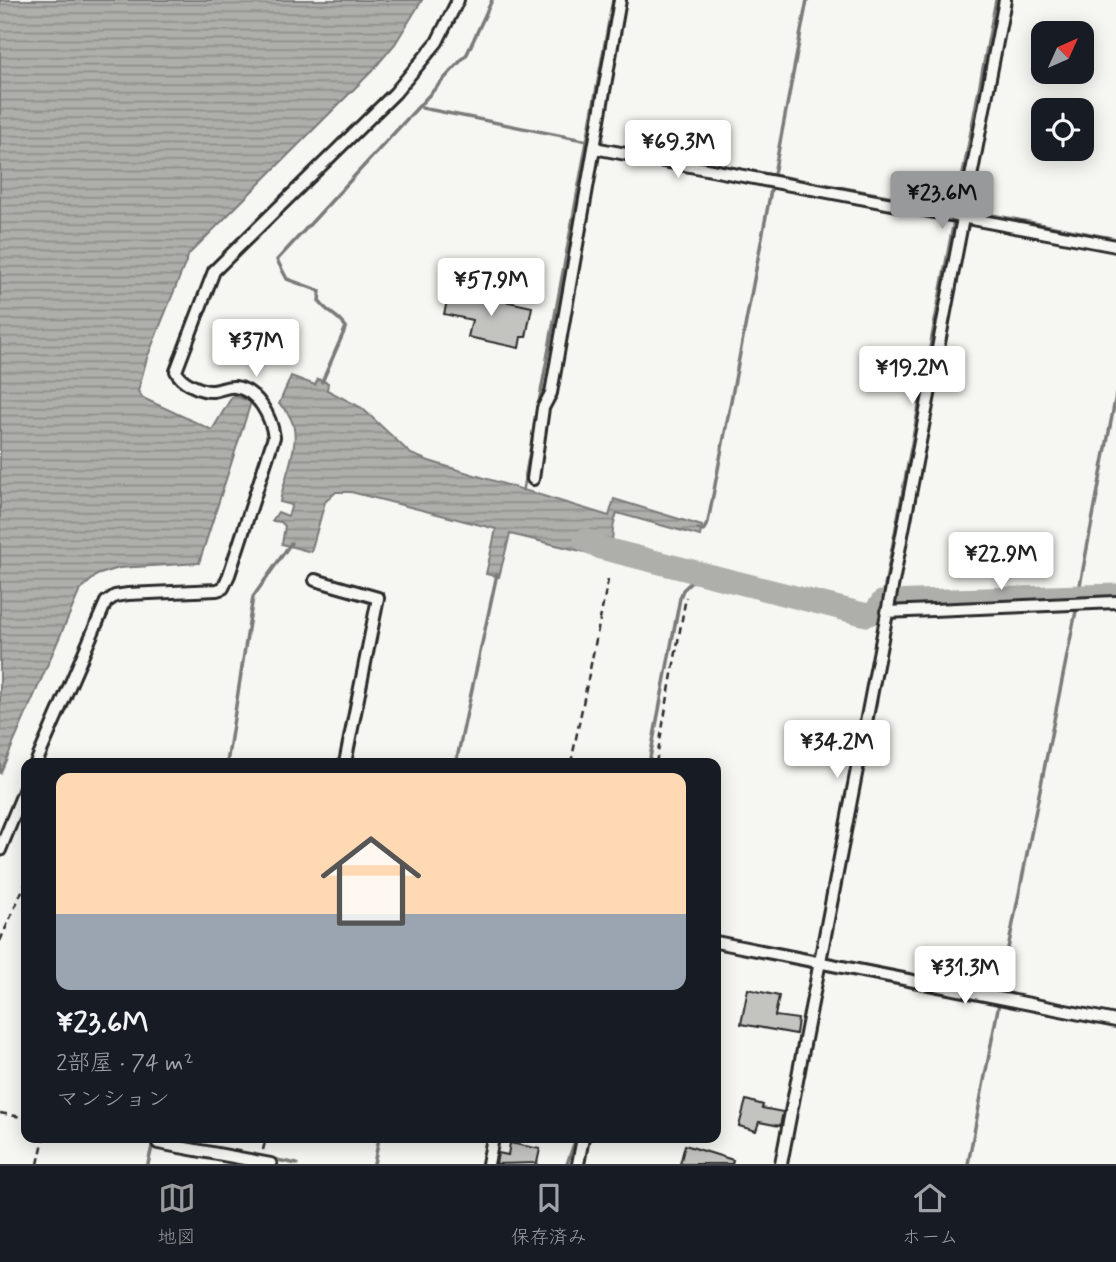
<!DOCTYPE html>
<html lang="ja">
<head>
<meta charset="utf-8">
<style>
  body { margin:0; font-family:Mynerve,"Klee One",sans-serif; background:#242831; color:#f1f3f6; height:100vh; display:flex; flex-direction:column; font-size:26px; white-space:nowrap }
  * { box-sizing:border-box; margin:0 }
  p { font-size:23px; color:#9ea1a6 }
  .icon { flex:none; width:38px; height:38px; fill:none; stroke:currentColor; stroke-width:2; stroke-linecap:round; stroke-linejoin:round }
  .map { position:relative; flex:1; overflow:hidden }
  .side { position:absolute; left:21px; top:758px; width:700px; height:385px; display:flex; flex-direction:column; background:#171b24; border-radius:14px; box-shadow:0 4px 18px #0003 }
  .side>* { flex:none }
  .needle { width:46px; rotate:45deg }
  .buttons { position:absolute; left:1031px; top:21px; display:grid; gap:14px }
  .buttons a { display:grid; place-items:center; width:63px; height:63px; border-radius:14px; background:#171b24; box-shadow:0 4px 18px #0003; font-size:35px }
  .price { position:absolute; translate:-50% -60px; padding:0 16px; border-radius:7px; background:#fff; color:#222; font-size:23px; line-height:46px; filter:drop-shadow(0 2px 4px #0008) }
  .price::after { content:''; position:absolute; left:50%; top:42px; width:21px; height:16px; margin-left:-10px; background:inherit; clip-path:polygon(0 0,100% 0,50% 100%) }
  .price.on { background:#98999b; color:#111 }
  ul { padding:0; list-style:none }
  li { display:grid; align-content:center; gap:14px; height:371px; padding:0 35px }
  li span { display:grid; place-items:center; height:217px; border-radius:14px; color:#555 }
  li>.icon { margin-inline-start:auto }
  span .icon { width:126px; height:126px; fill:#fffc; stroke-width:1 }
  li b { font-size:30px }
  .dock { display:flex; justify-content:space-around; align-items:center; height:98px; border-top:2px solid #363941; background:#171b24; font-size:19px; color:#9ea1a6 }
  .dock a { display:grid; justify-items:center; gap:4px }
  .dock .on { color:#98999b }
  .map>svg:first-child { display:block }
  .water { fill:url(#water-rules); stroke:#7a7a78; stroke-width:2 }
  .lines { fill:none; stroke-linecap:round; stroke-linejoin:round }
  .stream { stroke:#7a7a78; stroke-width:3.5 }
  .river { stroke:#aeaeab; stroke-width:23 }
  .building { fill:#c3c3c0; stroke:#2b2b2b; stroke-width:2 }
  .minor-casing { stroke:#2b2b2b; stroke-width:16 }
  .path { stroke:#2b2b2b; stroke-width:2.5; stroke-dasharray:7 5; stroke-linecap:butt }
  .minor { stroke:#f6f6f2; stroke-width:10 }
</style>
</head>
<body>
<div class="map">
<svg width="1116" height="1164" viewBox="0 0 1116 1164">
  <defs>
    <pattern id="water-rules" width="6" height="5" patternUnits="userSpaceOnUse" patternTransform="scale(1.75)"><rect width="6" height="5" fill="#aeaeab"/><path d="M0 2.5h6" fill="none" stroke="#8e8e8b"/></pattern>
  </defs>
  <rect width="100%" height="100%" fill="#f6f6f2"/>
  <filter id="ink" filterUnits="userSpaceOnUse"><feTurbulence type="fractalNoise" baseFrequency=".0143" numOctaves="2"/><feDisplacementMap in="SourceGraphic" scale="14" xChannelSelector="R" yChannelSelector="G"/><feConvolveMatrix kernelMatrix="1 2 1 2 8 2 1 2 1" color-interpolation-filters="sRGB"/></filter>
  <g filter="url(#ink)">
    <path class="water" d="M 0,0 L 422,0 L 395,44 L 372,71 L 189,254 L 147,358 L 138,391 L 143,398 L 212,430 L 233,395 L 251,402 L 199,563 L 119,568 L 97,575 L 80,590 L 0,774 Z
      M 291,376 L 315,385 L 318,379 L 328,383 L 327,390 L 362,408 L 411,454 L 429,461 L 609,516 L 614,499 L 702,526 L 700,536 L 617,513 C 609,534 615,539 610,558 L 510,534 L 499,577 L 486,574 L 496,529 L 351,492 L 336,492 L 325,502 L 311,552 L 282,544 L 285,526 L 281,522 L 272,521 L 278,512 L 288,516 L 292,505 L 280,502 C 285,468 311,430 279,404 Z"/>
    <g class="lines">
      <path class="stream" d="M 422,108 L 588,141
        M 599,143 L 958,209
        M 956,211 L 996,0
        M 971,211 L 1116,239
        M 322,382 L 346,327 C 338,315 327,313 319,301 L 320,291 L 287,279 L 277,260 L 467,54 L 492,0
        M 523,490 L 613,0
        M 698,529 L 703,531 L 708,522 L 807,0
        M 1077,601 L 1116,395
        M 882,602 L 954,221
        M 227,763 L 253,597 L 291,543
        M 456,763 L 497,574
        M 649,763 L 680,598 L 683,590 L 701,573
        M 999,993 L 1076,611
        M 161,1138 L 224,1150
        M 272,1159 L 297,1164
        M 148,1164 L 154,1138
        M 374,1164 L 379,1138
        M 567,1164 L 576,1138
        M 968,1164 L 999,1003"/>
      <path class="river" d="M 585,540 L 601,548 L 867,615 L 875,612 L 882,602 L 1116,595"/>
    </g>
    <path class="building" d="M 450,289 L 532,307 L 526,337 L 521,337 L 519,348 L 468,337 L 472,320 L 444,314 Z
      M 748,989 L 779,996 L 775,1016 L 798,1019 L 796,1034 L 741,1024 Z
      M 746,1100 L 763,1105 L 762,1108 L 783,1112 L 780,1126 L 759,1122 L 756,1131 L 739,1126 Z
      M 510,1143 L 540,1149 L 537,1163 L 496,1164 L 498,1153 L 508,1155 Z
      M 685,1145 L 733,1160 L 732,1164 L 680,1164 Z"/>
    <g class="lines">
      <g class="minor-casing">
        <path id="minor" d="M 594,148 L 1116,246
          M 533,479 L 543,408 L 551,393 L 620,0
          M 315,580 L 378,598 L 345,763
          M 886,612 L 1116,602
          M 36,763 L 106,602 L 115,596 L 128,594 L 217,590 L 223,588 L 229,575 L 274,437 C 271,417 258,390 235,387 C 227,386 221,390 213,391 C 202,392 180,382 176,371 L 214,271 L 395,93 L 437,42 L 458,0
          M 0,850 L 26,786
          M 716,942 L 1116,1021
          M 158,1143 L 271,1164
          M 488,1164 L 493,1138
          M 578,1164 L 583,1138
          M 781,1164 L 1005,0"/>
      </g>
      <path class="path" d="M 571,763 L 608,580
        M 656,763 L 686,597
        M 0,941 L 26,882
        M 0,1113 L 26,1118
        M 127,1138 L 148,1141
        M 263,1150 L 266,1138
        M 38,1164 L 44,1138"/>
      <use href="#minor" class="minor"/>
    </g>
  </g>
</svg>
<div class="buttons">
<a><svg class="needle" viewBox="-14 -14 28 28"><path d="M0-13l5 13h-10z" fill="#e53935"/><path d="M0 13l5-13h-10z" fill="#9ea1a6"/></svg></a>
<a><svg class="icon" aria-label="locate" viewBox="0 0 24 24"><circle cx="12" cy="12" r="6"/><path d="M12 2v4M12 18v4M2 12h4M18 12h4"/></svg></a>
</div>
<b class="price" style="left:678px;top:180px">¥69.3M</b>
<b class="price on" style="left:942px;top:231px">¥23.6M</b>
<b class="price" style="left:491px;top:318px">¥57.9M</b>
<b class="price" style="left:256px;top:379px">¥37M</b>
<b class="price" style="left:912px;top:406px">¥19.2M</b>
<b class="price" style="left:1001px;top:592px">¥22.9M</b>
<b class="price" style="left:837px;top:780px">¥34.2M</b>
<b class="price" style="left:965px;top:1006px">¥31.3M</b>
<section class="side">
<ul>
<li><span style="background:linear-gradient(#ffd9b3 65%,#9aa5b1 0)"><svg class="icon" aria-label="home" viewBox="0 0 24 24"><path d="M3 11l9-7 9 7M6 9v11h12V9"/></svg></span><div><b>¥23.6M</b><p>2部屋 · 74 m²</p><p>マンション</p></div></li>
</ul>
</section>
</div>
<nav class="dock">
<a class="on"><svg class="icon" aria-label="map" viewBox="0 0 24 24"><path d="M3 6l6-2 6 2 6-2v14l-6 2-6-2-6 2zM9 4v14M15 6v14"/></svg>地図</a>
<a><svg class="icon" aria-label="saved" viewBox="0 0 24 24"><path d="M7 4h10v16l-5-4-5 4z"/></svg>保存済み</a>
<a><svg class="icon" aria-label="home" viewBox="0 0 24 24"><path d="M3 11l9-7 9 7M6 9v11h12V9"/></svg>ホーム</a>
</nav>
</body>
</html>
